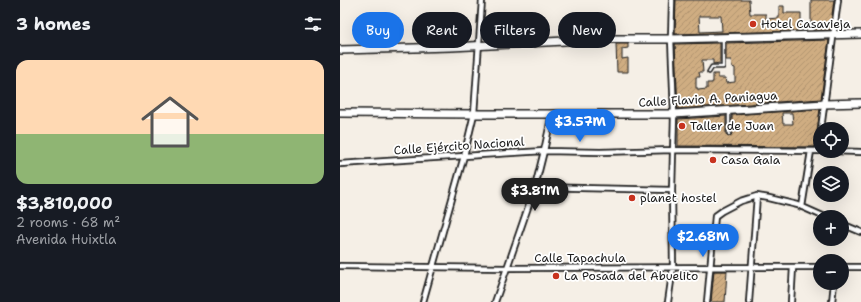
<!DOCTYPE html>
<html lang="en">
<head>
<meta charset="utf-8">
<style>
  body { margin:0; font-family:"Shantell Sans",sans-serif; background:#242831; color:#f1f3f6; height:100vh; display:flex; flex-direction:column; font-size:15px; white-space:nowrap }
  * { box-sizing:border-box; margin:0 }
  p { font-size:13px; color:#9ea1a6 }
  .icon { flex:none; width:22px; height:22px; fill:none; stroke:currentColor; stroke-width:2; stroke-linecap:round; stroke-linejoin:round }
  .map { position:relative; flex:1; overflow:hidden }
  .side { display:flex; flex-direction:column; background:#171b24; width:340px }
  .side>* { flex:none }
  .banner { position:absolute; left:12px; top:12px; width:380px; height:36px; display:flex; gap:8px }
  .buttons { position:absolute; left:473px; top:122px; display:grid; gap:8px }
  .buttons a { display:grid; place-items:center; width:36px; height:36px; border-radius:50%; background:#171b24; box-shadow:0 4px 16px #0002; font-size:20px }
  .price { position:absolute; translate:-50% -34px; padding:0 9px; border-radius:14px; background:#1a73e8; color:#fff; font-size:13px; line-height:26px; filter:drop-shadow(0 1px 2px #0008) }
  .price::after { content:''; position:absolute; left:50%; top:24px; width:12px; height:9px; margin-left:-6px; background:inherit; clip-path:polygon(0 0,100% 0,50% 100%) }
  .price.active { background:#222; color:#fff }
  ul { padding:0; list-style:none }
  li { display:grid; align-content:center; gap:8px; height:212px; padding:0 16px }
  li+li { border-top:1px solid #363941 }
  li span { display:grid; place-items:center; height:124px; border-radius:12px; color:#555 }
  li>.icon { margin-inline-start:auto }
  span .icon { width:72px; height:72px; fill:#fffc; stroke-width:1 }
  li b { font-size:17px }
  h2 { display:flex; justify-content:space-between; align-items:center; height:48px; padding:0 16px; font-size:17px }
  .pill { padding:0 14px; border-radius:18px; background:#171b24; box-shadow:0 4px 16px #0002; font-size:14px; line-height:36px }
  .pill.active { background:#1a73e8; color:#fff }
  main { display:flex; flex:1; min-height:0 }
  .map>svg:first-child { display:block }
  .building { fill:url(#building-hatch); stroke:#1c1c1c; fill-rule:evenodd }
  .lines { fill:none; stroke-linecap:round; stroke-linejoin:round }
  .lane-casing { stroke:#1c1c1c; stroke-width:5.5 }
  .street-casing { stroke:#1c1c1c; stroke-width:8 }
  .secondary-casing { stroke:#1c1c1c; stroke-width:10 }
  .lane { stroke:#fff; stroke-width:2.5 }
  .street { stroke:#fff; stroke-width:4.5 }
  .secondary { stroke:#fff; stroke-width:7 }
  .poi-dot { fill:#c8321e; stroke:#fff; stroke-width:1.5 }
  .labels { text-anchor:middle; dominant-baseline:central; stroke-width:3.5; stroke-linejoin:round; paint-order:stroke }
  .poi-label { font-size:12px; fill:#1c1c1c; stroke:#fff; text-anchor:start }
  .street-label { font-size:12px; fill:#1c1c1c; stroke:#fff }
</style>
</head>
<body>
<main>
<section class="side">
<h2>3 homes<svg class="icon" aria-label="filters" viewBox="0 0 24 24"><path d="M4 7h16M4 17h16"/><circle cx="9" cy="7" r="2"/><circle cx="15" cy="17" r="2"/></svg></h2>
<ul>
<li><span style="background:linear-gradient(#ffd9b3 60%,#8fb573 0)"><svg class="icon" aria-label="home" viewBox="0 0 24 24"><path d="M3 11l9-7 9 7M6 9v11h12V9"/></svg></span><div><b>$3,810,000</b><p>2 rooms · 68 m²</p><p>Avenida Huixtla</p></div></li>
</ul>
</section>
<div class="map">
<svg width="521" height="302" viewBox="0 0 521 302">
  <defs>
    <pattern id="building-hatch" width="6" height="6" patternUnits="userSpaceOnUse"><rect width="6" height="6" fill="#cfad82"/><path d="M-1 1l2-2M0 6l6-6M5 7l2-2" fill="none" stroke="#b19470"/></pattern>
  </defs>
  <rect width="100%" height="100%" fill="#f5efe6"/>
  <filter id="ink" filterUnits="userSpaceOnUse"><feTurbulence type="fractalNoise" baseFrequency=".025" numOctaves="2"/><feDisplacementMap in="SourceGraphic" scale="8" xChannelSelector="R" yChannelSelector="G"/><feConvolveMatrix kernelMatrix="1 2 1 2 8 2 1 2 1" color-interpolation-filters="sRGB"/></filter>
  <g filter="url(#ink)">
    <path class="building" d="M 336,0 L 409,0 L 410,14 L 426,14 L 426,19 L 439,18 L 439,6 L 444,6 L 444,13 L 461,13 L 461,31 L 335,34 ZM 359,16 L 381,16 L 382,31 L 360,32 Z
      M 471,0 L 494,0 L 490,30 L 473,30 L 473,26 L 471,26 Z
      M 489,40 L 481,99 L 338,109 L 335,44 L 380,43 L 380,63 L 373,64 L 373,60 L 362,60 L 363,72 L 359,72 L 360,77 L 356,77 L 356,88 L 358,88 L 358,90 L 367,89 L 367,83 L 372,83 L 372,82 L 373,82 L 373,74 L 378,74 L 378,78 L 385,78 L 386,83 L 395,82 L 395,68 L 392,67 L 391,60 L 386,60 L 386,43 Z
      M 276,44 L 288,44 L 288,48 L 282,49 L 282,59 L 288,58 L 288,72 L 277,72 Z
      M 480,109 L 475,147 L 338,146 L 338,119 L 386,116 L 386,134 L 387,136 L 389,137 L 392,134 L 392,115 ZM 442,113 L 452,113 L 453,124 L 443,124 Z
      M 374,271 L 387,271 L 385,302 L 371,302 Z"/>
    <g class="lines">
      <g class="lane-casing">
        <path id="lane" d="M 369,72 L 372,67 L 383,67 L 383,38
          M 389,112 L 389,134"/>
      </g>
      <g class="street-casing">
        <path id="street" d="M 481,129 L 498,0
          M 478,150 L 480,133
          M 492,151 L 521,152
          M 0,164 L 204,151 L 260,152 L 333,150 L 480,151
          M 195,187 L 332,190
          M 462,207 L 471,151
          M 502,224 L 521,232
          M 0,266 L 167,268 L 412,267 L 480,267
          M 502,267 L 521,267
          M 83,302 L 124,156 L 134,114 L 142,0
          M 155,302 L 167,268 L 195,187 L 204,151 L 212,114
          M 328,302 L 333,267 L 332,190 L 334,114 L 331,39 L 332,0
          M 367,302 L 375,216 L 382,211 L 401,201 L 417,196 L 429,198 L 458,205 L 485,217
          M 409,302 L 417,196
          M 451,302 L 453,267
          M 492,302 L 494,283"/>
      </g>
      <g class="secondary-casing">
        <path id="secondary" d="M 0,50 L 111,47 L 263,39 L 331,39 L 521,34
          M 0,113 L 134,114 L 334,114 L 484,104 L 521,103"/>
      </g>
      <use href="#lane" class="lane"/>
      <use href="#street" class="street"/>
      <use href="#secondary" class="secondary"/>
    </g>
  </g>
  <g class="poi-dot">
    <circle cx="413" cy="24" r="4"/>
    <circle cx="342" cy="126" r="4"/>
    <circle cx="373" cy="160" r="4"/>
    <circle cx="292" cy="198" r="4"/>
    <circle cx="216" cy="276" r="4"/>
  </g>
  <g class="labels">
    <g class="poi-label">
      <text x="421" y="24">Hotel Casavieja</text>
      <text x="350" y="126">Taller de Juan</text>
      <text x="381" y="160">Casa Gaia</text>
      <text x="300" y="198">planet hostel</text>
      <text x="224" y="276">La Posada del Abuelito</text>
    </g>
    <g class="street-label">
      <text transform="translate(368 99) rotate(-3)">Calle Flavio A. Paniagua</text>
      <text transform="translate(119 146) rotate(-4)">Calle Ejército Nacional</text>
      <text x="240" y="258">Calle Tapachula</text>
    </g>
  </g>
</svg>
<div class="buttons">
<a><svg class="icon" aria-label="locate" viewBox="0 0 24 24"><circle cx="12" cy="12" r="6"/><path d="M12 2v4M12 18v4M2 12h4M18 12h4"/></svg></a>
<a><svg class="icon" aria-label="layers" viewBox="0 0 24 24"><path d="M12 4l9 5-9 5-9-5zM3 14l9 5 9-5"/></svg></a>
<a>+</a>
<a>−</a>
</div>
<b class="price" style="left:240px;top:143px">$3.57M</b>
<b class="price active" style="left:195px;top:212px">$3.81M</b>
<b class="price" style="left:363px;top:258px">$2.68M</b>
<div class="banner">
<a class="pill active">Buy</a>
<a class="pill">Rent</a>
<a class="pill">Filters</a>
<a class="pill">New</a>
</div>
</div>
</main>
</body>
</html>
